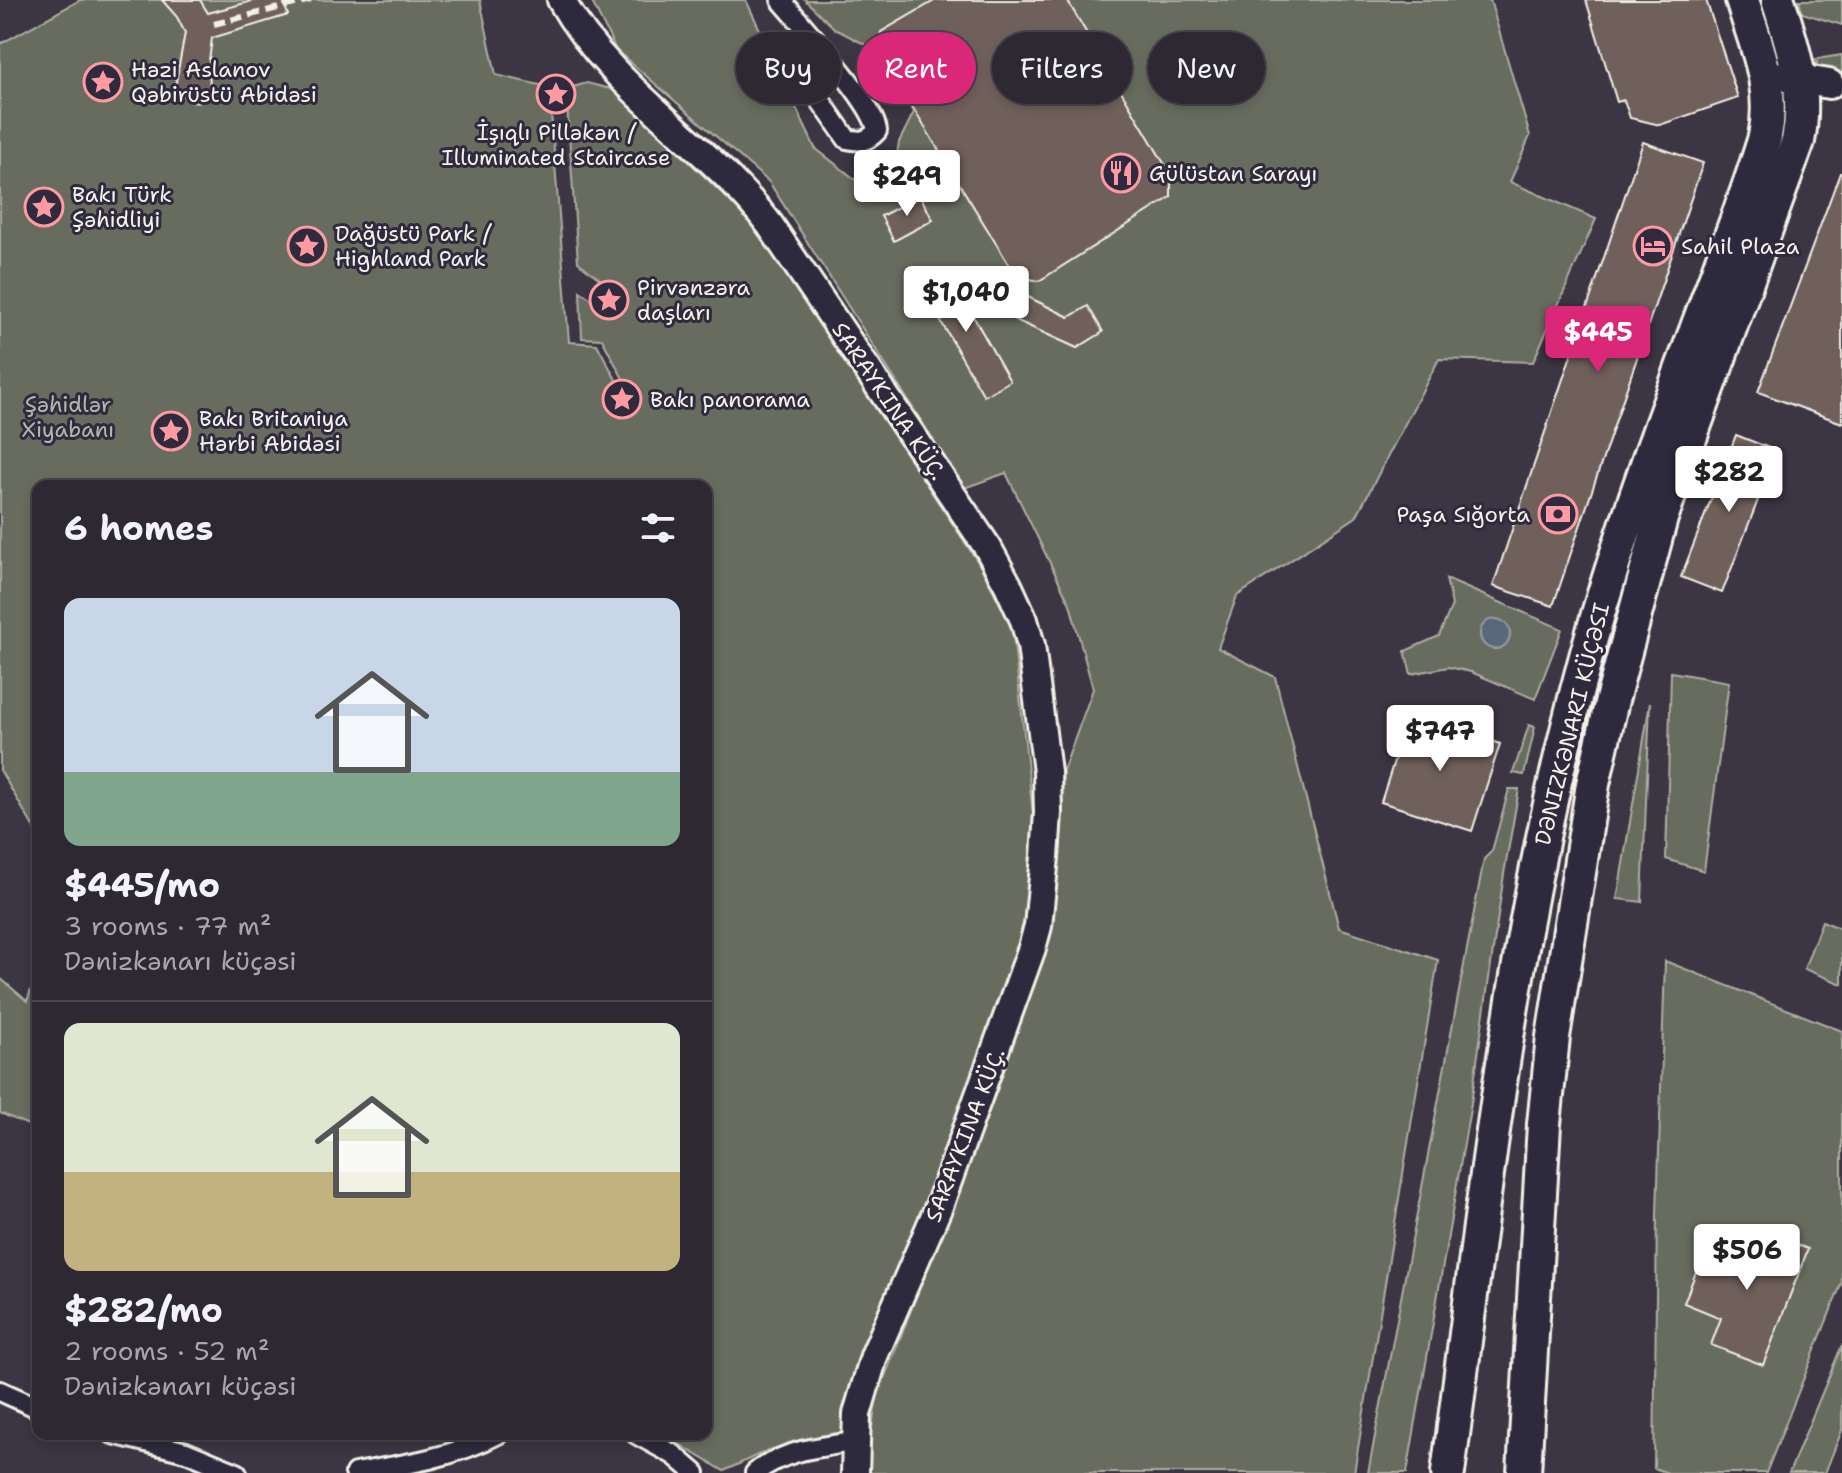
<!DOCTYPE html>
<html lang="en">
<head>
<meta charset="utf-8">
<style>
  body { margin:0; font-family:"Shantell Sans",sans-serif; background:#39343e; color:#f1f3f6; height:100vh; display:flex; flex-direction:column; font-size:30px; white-space:nowrap }
  * { box-sizing:border-box; margin:0 }
  p { font-size:26px; color:#a7a6ac }
  .icon { flex:none; width:44px; height:44px; fill:none; stroke:currentColor; stroke-width:2; stroke-linecap:round; stroke-linejoin:round }
  .map { position:relative; flex:1; overflow:hidden }
  .details { position:absolute; left:32px; top:480px; width:680px; height:960px; display:flex; flex-direction:column; background:#2d2832; border-radius:16px; box-shadow:0 4px 12px #0003,0 0 0 2px #48444d }
  .details>* { flex:none }
  .banner { position:absolute; left:736px; top:32px; width:760px; height:72px; display:flex; gap:16px }
  .price { position:absolute; translate:-50% -68px; padding:0 18px; border-radius:8px; background:#fff; color:#222; font-size:26px; line-height:52px; filter:drop-shadow(0 2px 4px #0008) }
  .price::after { content:''; position:absolute; left:50%; top:48px; width:24px; height:18px; margin-left:-12px; background:inherit; clip-path:polygon(0 0,100% 0,50% 100%) }
  .price.current { background:#db2777; color:#fff }
  ul { padding:0; list-style:none }
  li { display:grid; align-content:center; gap:16px; height:424px; padding:0 32px }
  li+li { border-top:2px solid #48444d }
  li span { display:grid; place-items:center; height:248px; border-radius:16px; color:#555 }
  li>.icon { margin-inline-start:auto }
  span .icon { width:144px; height:144px; fill:#fffc; stroke-width:1 }
  li b { font-size:34px }
  h2 { display:flex; justify-content:space-between; align-items:center; height:96px; padding:0 32px; font-size:34px }
  .chip { padding:0 28px; border-radius:36px; background:#2d2832; box-shadow:0 4px 12px #0003,0 0 0 2px #48444d; font-size:28px; line-height:72px }
  .chip.current { background:#db2777; color:#fff }
  .map>svg:first-child { display:block }
  .green { fill:#676c5e; stroke:#aeaea3; stroke-width:2 }
  .water { fill:#5a677e; stroke:#989ea8; stroke-width:2 }
  .building { fill:#6f605c; stroke:#f4f1e8; stroke-width:2 }
  .lines { fill:none; stroke-linecap:round; stroke-linejoin:round }
  .street-casing { stroke:#f4f1e8; stroke-width:24 }
  .secondary-casing { stroke:#f4f1e8; stroke-width:32 }
  .primary-casing { stroke:#f4f1e8; stroke-width:34 }
  .highway-casing { stroke:#f4f1e8; stroke-width:38 }
  .street { stroke:#2f2a3d; stroke-width:18 }
  .secondary { stroke:#2f2a3d; stroke-width:26 }
  .primary { stroke:#2f2a3d; stroke-width:28 }
  .highway { stroke:#2f2a3d; stroke-width:32 }
  .rail { stroke:#f4f1e8; stroke-width:6; stroke-dasharray:12 6; stroke-linecap:butt }
  .labels { text-anchor:middle; dominant-baseline:central; stroke-width:6; stroke-linejoin:round; paint-order:stroke }
  .poi-label { font-size:22px; fill:#f4f1e8; stroke:#2f2a3d; text-anchor:start }
  .street-label { font-size:22px; fill:#f4f1e8; stroke:#2f2a3d }
  .park-label { font-size:22px; fill:#b5b5aa; stroke:#2f2a3d }
</style>
</head>
<body>
<div class="map">
<svg width="1842" height="1473" viewBox="0 0 1842 1473">
  <rect width="100%" height="100%" fill="#3c3543"/>
  <filter id="ink" filterUnits="userSpaceOnUse"><feTurbulence type="fractalNoise" baseFrequency=".0125" numOctaves="2"/><feDisplacementMap in="SourceGraphic" scale="16" xChannelSelector="R" yChannelSelector="G"/><feConvolveMatrix kernelMatrix="1 2 1 2 8 2 1 2 1" color-interpolation-filters="sRGB"/></filter>
  <g filter="url(#ink)">
    <path class="green" d="M 80,0 L 480,0 L 496,75 L 549,87 L 569,342 L 597,344 L 630,406 L 629,390 L 602,339 L 582,338 L 580,291 L 614,315 L 624,298 L 578,262 L 567,106 L 569,88 L 587,83 L 614,90 L 752,222 L 978,562 L 1012,626 L 1033,814 L 1024,932 L 841,1439 L 768,1450 L 724,1471 L 662,1434 L 706,1434 L 706,486 L 38,486 L 38,835 L 0,770 L 0,44 Z
      M 591,0 L 746,0 L 815,148 L 865,187 L 894,171 L 899,142 L 914,112 L 878,51 L 835,29 L 805,0 L 1490,0 L 1530,136 L 1510,182 L 1596,219 L 1533,362 L 1439,359 L 1356,517 L 1237,596 L 1218,648 L 1275,677 L 1339,928 L 1438,960 L 1354,1473 L 870,1473 L 869,1445 L 877,1397 L 998,1088 L 1047,940 L 1060,859 L 1063,771 L 1093,689 L 1070,604 L 1006,473 L 964,488 L 769,182 L 616,50 Z
      M 1799,0 L 1842,0 L 1842,25 L 1802,13 Z
      M 1842,55 L 1842,73 L 1819,74 L 1816,59 Z
      M 1446,579 L 1562,629 L 1535,699 L 1471,672 L 1448,667 L 1411,674 L 1405,651 L 1439,636 L 1452,605 Z
      M 1671,672 L 1729,682 L 1704,871 L 1666,859 Z
      M 1650,703 L 1642,902 L 1617,899 Z
      M 1529,725 L 1535,727 L 1524,775 L 1513,773 Z
      M 1509,789 L 1519,789 L 1504,874 L 1471,1103 L 1407,1473 L 1368,1473 L 1484,859 L 1492,851 Z
      M 1822,921 L 1842,929 L 1842,984 L 1804,969 Z
      M 1665,961 L 1842,1031 L 1842,1282 L 1766,1473 L 1668,1473 L 1654,1468 L 1657,1213 Z
      M 38,970 L 38,1129 L 0,1113 L 0,978 L 27,1001 Z
      M 1842,1345 L 1842,1430 L 1825,1473 L 1789,1473 Z"/>
    <path class="water" d="M1480 634a15 15 0 1 1 30 0a15 15 0 1 1-30 0Z"/>
    <path class="building" d="M 162,0 L 200,0 L 208,13 L 256,0 L 283,0 L 288,15 L 212,38 L 209,61 L 210,94 L 198,102 L 189,101 L 175,87 L 185,33 L 177,17 Z
      M 936,0 L 1067,0 L 1171,175 L 1171,197 L 1039,281 L 1016,276 L 878,51 L 881,32 Z
      M 1586,0 L 1706,0 L 1738,98 L 1660,125 L 1630,118 L 1624,100 L 1617,102 Z
      M 1643,142 L 1703,163 L 1553,606 L 1493,586 Z
      M 1840,173 L 1842,173 L 1842,423 L 1758,392 Z
      M 920,196 L 933,220 L 894,241 L 881,216 Z
      M 948,272 L 1010,381 L 984,396 L 921,287 Z
      M 1022,294 L 1069,317 L 1088,306 L 1103,332 L 1077,348 L 1011,318 Z
      M 1736,435 L 1777,451 L 1722,593 L 1681,577 Z
      M 1409,714 L 1500,744 L 1472,831 L 1381,802 Z
      M 1756,1229 L 1808,1249 L 1763,1365 L 1711,1345 L 1721,1318 L 1684,1303 L 1708,1241 L 1746,1256 Z"/>
    <g class="lines">
      <g class="street-casing">
        <path id="street" d="M 781,0 C 802,25 875,104 877,131 C 867,142 861,142 847,139 L 813,90 L 805,74 L 811,36
          M 0,1391 L 38,1408
          M 113,1434 L 186,1452 L 237,1473
          M 636,1434 L 674,1455 L 695,1473
          M 355,1473 C 404,1465 455,1457 498,1434
          M 755,1473 C 783,1450 820,1447 855,1442"/>
      </g>
      <g class="secondary-casing">
        <path id="secondary" d="M 561,0 C 612,91 708,143 770,225 L 988,548 L 1008,585 L 1024,620 L 1031,645 L 1047,772 L 1048,813 L 1045,857 L 1038,926 L 1032,948 L 939,1206 L 874,1356 L 857,1414 L 855,1473"/>
      </g>
      <g class="primary-casing">
        <path id="primary" d="M 1781,76 L 1829,84"/>
      </g>
      <g class="highway-casing">
        <path id="highway" d="M 1448,1473 C 1486,1185 1516,894 1598,614 C 1632,499 1675,387 1717,274 C 1733,229 1751,184 1765,137 C 1775,86 1757,48 1742,0
          M 1524,1473 L 1544,1124 L 1553,1037 L 1593,784 L 1612,700 L 1661,518 L 1798,141 C 1808,91 1793,47 1778,0"/>
      </g>
      <use href="#street" class="street"/>
      <use href="#secondary" class="secondary"/>
      <use href="#primary" class="primary"/>
      <use href="#highway" class="highway"/>
      <path class="rail" d="M 214,24 L 311,0"/>
    </g>
  </g>
  <defs>
    <g id="sight-ring" transform="scale(2)"><circle r="9.5" fill="#2f2a3d" stroke="#ff9aa2" stroke-width="1.5"/><path d="M0-6L1.8-2.2L6-1.7L2.9 1.2L3.7 5.4L0 3.3L-3.7 5.4L-2.9 1.2L-6-1.7L-1.8-2.2Z" fill="#ff9aa2"/></g>
    <g id="restaurant-ring" transform="scale(2)"><circle r="9.5" fill="#2f2a3d" stroke="#ff9aa2" stroke-width="1.5"/><path d="M-5-6h1v4h1v-4h1v4h1v-4h1v5L-1.5 .5V6h-2V.5L-5-1ZM5-6V6H3V1.5H1.5Q1.5-4 5-6Z" fill="#ff9aa2"/></g>
    <g id="hotel-ring" transform="scale(2)"><circle r="9.5" fill="#2f2a3d" stroke="#ff9aa2" stroke-width="1.5"/><path d="M-6-4.5h1.5V1H6V5H4.5V3h-9V5H-6ZM-4 0a1.8 1.8 0 1 1 3.6 0ZM.5 0V-2.5h3Q6-2.5 6 0Z" fill="#ff9aa2"/></g>
    <g id="bank-ring" transform="scale(2)"><circle r="9.5" fill="#2f2a3d" stroke="#ff9aa2" stroke-width="1.5"/><path d="M-6-4H6V4H-6ZM0-2.3a2.3 2.3 0 1 0 0 4.6a2.3 2.3 0 1 0 0-4.6Z" fill="#ff9aa2"/></g>
  </defs>
  <g fill-rule="evenodd">
    <use href="#sight-ring" x="103" y="82"/>
    <use href="#sight-ring" x="556" y="94"/>
    <use href="#restaurant-ring" x="1121" y="173"/>
    <use href="#sight-ring" x="44" y="207"/>
    <use href="#sight-ring" x="307" y="246"/>
    <use href="#hotel-ring" x="1653" y="246"/>
    <use href="#sight-ring" x="609" y="300"/>
    <use href="#sight-ring" x="622" y="399"/>
    <use href="#sight-ring" x="171" y="431"/>
    <use href="#bank-ring" x="1558" y="514"/>
  </g>
  <g class="labels">
    <g class="poi-label">
      <text x="131" y="69">Həzi Aslanov<tspan x="131" dy="25">Qəbirüstü Abidəsi</tspan></text>
      <text x="556" y="132" text-anchor="middle">İşıqlı Pilləkən /<tspan x="556" dy="25">Illuminated Staircase</tspan></text>
      <text x="1149" y="173">Gülüstan Sarayı</text>
      <text x="72" y="194">Bakı Türk<tspan x="72" dy="25">Şəhidliyi</tspan></text>
      <text x="335" y="233">Dağüstü Park /<tspan x="335" dy="25">Highland Park</tspan></text>
      <text x="1681" y="246">Sahil Plaza</text>
      <text x="637" y="287">Pirvənzəra<tspan x="637" dy="25">daşları</tspan></text>
      <text x="650" y="399">Bakı panorama</text>
      <text x="199" y="418">Bakı Britaniya<tspan x="199" dy="25">Hərbi Abidəsi</tspan></text>
      <text x="1530" y="514" text-anchor="end">Paşa Sığorta</text>
    </g>
    <g class="street-label">
      <text transform="translate(889 401) rotate(56)">SARAYKINA KÜÇ.</text>
      <text transform="translate(1572 724) rotate(-76)">DƏNIZKƏNARI KÜÇƏSI</text>
      <text transform="translate(965 1135) rotate(-69)">SARAYKINA KÜÇ.</text>
    </g>
    <g class="park-label">
      <text x="68" y="404">Şəhidlər<tspan x="68" dy="25">Xiyabanı</tspan></text>
    </g>
  </g>
</svg>
<b class="price" style="left:907px;top:218px">$249</b>
<b class="price" style="left:966px;top:334px">$1,040</b>
<b class="price current" style="left:1598px;top:374px">$445</b>
<b class="price" style="left:1729px;top:514px">$282</b>
<b class="price" style="left:1440px;top:773px">$747</b>
<b class="price" style="left:1747px;top:1292px">$506</b>
<div class="banner">
<a class="chip">Buy</a>
<a class="chip current">Rent</a>
<a class="chip">Filters</a>
<a class="chip">New</a>
</div>
<section class="details">
<h2>6 homes<svg class="icon" aria-label="filters" viewBox="0 0 24 24"><path d="M4 7h16M4 17h16"/><circle cx="9" cy="7" r="2"/><circle cx="15" cy="17" r="2"/></svg></h2>
<ul>
<li><span style="background:linear-gradient(#c9d6e8 70%,#7fa58c 0)"><svg class="icon" aria-label="home" viewBox="0 0 24 24"><path d="M3 11l9-7 9 7M6 9v11h12V9"/></svg></span><div><b>$445/mo</b><p>3 rooms · 77 m²</p><p>Dənizkənarı küçəsi</p></div></li>
<li><span style="background:linear-gradient(#dfe7d0 60%,#c2b280 0)"><svg class="icon" aria-label="home" viewBox="0 0 24 24"><path d="M3 11l9-7 9 7M6 9v11h12V9"/></svg></span><div><b>$282/mo</b><p>2 rooms · 52 m²</p><p>Dənizkənarı küçəsi</p></div></li>
</ul>
</section>
</div>
</body>
</html>
